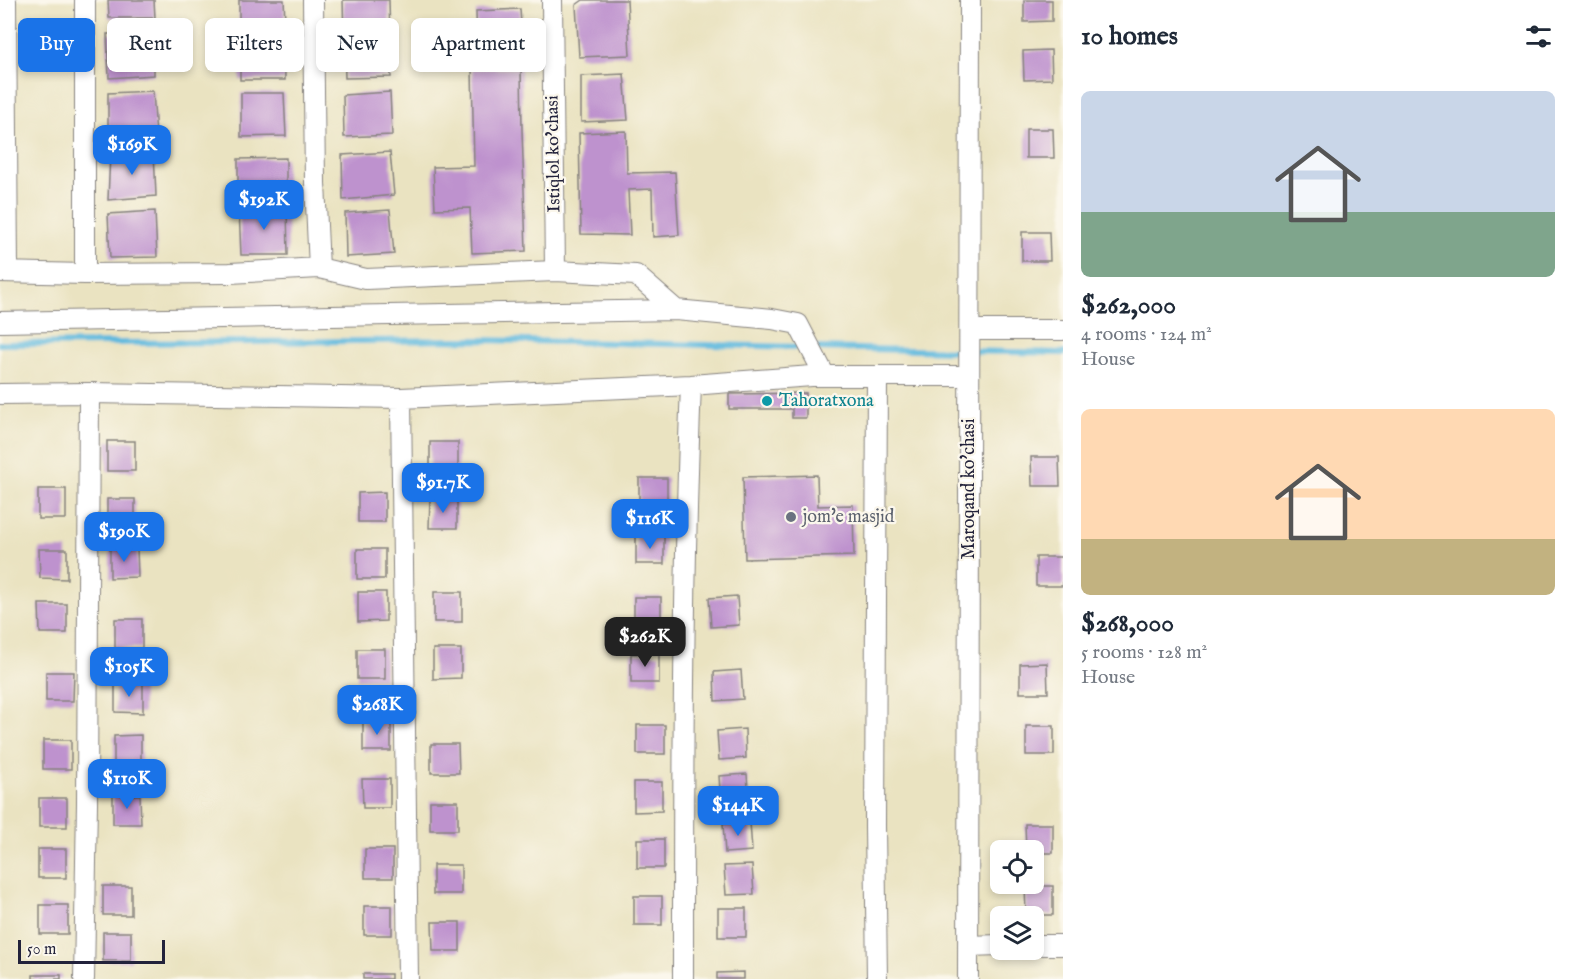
<!DOCTYPE html>
<html lang="en">
<head>
<meta charset="utf-8">
<style>
  body { margin:0; font-family:"IM FELL English",serif; background:#f2f2f3; color:#1f2937; height:100vh; display:flex; flex-direction:column; font-size:22px; white-space:nowrap }
  * { box-sizing:border-box; margin:0 }
  p { font-size:20px; color:#747a83 }
  .icon { flex:none; width:33px; height:33px; fill:none; stroke:currentColor; stroke-width:2; stroke-linecap:round; stroke-linejoin:round }
  .map { position:relative; flex:1; overflow:hidden }
  .details { display:flex; flex-direction:column; background:#fff; width:510px }
  .details>* { flex:none }
  .hud { position:absolute; left:18px; top:18px; width:570px; height:54px; display:flex; gap:12px }
  .buttons { position:absolute; left:990px; top:840px; display:grid; gap:12px }
  .buttons a { display:grid; place-items:center; width:54px; height:54px; border-radius:9px; background:#fff; box-shadow:0 3px 9px #0003; font-size:30px }
  .scale { position:absolute; left:18px; bottom:15px; width:147px; box-sizing:border-box; padding-left:6px; border:3px solid #22223b; border-top:0; font-size:16px; line-height:21px; white-space:nowrap; color:#22223b; -webkit-text-stroke:4px #fbf7ec; paint-order:stroke }
  .price { position:absolute; translate:-50% -51px; padding:0 14px; border-radius:12px; background:#1a73e8; color:#fff; font-size:20px; line-height:39px; filter:drop-shadow(0 2px 3px #0008) }
  .price::after { content:''; position:absolute; left:50%; top:36px; width:18px; height:14px; margin-left:-9px; background:inherit; clip-path:polygon(0 0,100% 0,50% 100%) }
  .price.on { background:#222; color:#fff }
  ul { padding:0; list-style:none }
  li { display:grid; align-content:center; gap:12px; height:318px; padding:0 18px }
  li span { display:grid; place-items:center; height:186px; border-radius:9px; color:#555 }
  li>.icon { margin-inline-start:auto }
  span .icon { width:108px; height:108px; fill:#fffc; stroke-width:1 }
  li b { font-size:26px }
  h2 { display:flex; justify-content:space-between; align-items:center; height:72px; padding:0 18px; font-size:26px }
  .tag { padding:0 21px; border-radius:9px; background:#fff; box-shadow:0 3px 9px #0003; font-size:21px; line-height:54px }
  .tag.on { background:#1a73e8; color:#fff }
  main { display:flex; flex:1; min-height:0 }
  .map>svg:first-child { display:block }
  .lines { fill:none; stroke-linecap:round; stroke-linejoin:round }
  .stream { stroke:#60bade; stroke-width:6 }
  .building { fill:#be92ce }
  .minor-casing { stroke:#86827e; stroke-width:22 }
  .minor { stroke:#fff; stroke-width:20 }
  .culture-dot { fill:#0f9aa8; stroke:#fbf7ec; stroke-width:2 }
  .worship-dot { fill:#6b7280; stroke:#fbf7ec; stroke-width:2 }
  .labels { text-anchor:middle; dominant-baseline:central; stroke-width:4.5; stroke-linejoin:round; paint-order:stroke }
  .street-label { font-size:18px; fill:#22223b; stroke:#fbf7ec }
  .culture-label { font-size:18px; fill:#0d838f; stroke:#fbf7ec; text-anchor:start }
  .worship-label { font-size:18px; fill:#5b616d; stroke:#fbf7ec; text-anchor:start }
</style>
</head>
<body>
<main>
<div class="map">
<svg width="1063" height="979" viewBox="0 0 1063 979">
  <rect width="100%" height="100%" fill="#fbf7ec"/>
  <filter id="ink" filterUnits="userSpaceOnUse"><feTurbulence type="fractalNoise" baseFrequency=".0167" numOctaves="2"/><feDisplacementMap in="SourceGraphic" scale="12" xChannelSelector="R" yChannelSelector="G"/><feConvolveMatrix kernelMatrix="1 2 1 2 8 2 1 2 1" color-interpolation-filters="sRGB"/></filter>
  <filter id="wash" filterUnits="userSpaceOnUse"><feTurbulence type="fractalNoise" baseFrequency=".008" numOctaves="4" result="noise"/><feDisplacementMap in="SourceGraphic" scale="24" xChannelSelector="R" yChannelSelector="G"/><feGaussianBlur stdDeviation="1.35" result="paint"/><feColorMatrix in="noise" values="0 0 0 0 0 0 0 0 0 0 0 0 0 0 0 0 0 1.4 0 .05"/><feComposite in="paint" operator="in"/></filter>
  <g filter="url(#wash)">
    <rect width="100%" height="100%" fill="#eae3c1"/>
    <g class="lines">
      <path class="stream" d="M 0,344 L 478,340 L 804,347
        M 815,348 L 1063,353"/>
    </g>
    <g id="blocks">
      <path class="building" d="M 108,0 L 154,0 L 155,18 L 109,18 Z
        M 239,0 L 284,0 L 285,20 L 239,22 Z
        M 343,0 L 389,0 L 391,77 L 345,78 Z
        M 583,0 L 627,0 L 630,55 L 579,57 L 576,5 Z
        M 1024,0 L 1052,0 L 1052,21 L 1024,22 Z
        M 520,9 L 523,53 L 477,54 L 476,11 Z
        M 154,33 L 154,75 L 109,78 L 107,34 Z
        M 240,34 L 284,34 L 285,80 L 240,80 Z
        M 1051,50 L 1052,79 L 1024,80 L 1023,51 Z
        M 521,68 L 522,130 L 526,251 L 472,253 L 470,208 L 435,209 L 433,167 L 474,166 L 472,69 Z
        M 624,74 L 628,120 L 581,122 L 581,76 Z
        M 153,91 L 156,135 L 108,137 L 108,93 Z
        M 390,92 L 392,135 L 344,137 L 343,95 Z
        M 241,93 L 284,93 L 286,136 L 241,137 Z
        M 1026,129 L 1053,129 L 1054,158 L 1026,158 Z
        M 626,131 L 627,173 L 675,172 L 679,235 L 653,237 L 652,189 L 628,190 L 630,235 L 581,234 L 579,133 Z
        M 154,152 L 156,196 L 108,200 L 110,154 Z
        M 390,152 L 394,195 L 343,200 L 342,155 Z
        M 286,158 L 286,197 L 238,197 L 238,159 Z
        M 287,207 L 288,255 L 241,255 L 239,209 Z
        M 390,210 L 394,254 L 346,257 L 345,213 Z
        M 155,211 L 157,257 L 110,258 L 108,214 Z
        M 1022,232 L 1049,232 L 1050,261 L 1022,261 Z
        M 806,393 L 806,418 L 792,418 L 792,409 L 729,409 L 729,394 Z
        M 107,441 L 135,441 L 135,471 L 107,471 Z
        M 430,442 L 458,442 L 458,471 L 430,471 Z
        M 1031,457 L 1059,457 L 1060,486 L 1032,486 Z
        M 817,475 L 818,506 L 853,505 L 854,556 L 745,559 L 743,477 Z
        M 639,478 L 667,478 L 667,507 L 639,507 Z
        M 38,489 L 66,489 L 66,519 L 38,519 Z
        M 385,492 L 385,522 L 358,522 L 358,493 Z
        M 107,499 L 135,499 L 135,528 L 107,528 Z
        M 430,499 L 457,499 L 457,528 L 429,528 Z
        M 636,535 L 664,535 L 664,564 L 636,564 Z
        M 110,548 L 137,548 L 138,577 L 110,578 Z
        M 39,549 L 67,549 L 67,579 L 40,578 Z
        M 357,549 L 385,549 L 385,579 L 357,579 Z
        M 1036,557 L 1063,557 L 1063,586 L 1036,586 Z
        M 358,592 L 386,592 L 386,621 L 358,622 Z
        M 434,592 L 462,592 L 462,622 L 434,622 Z
        M 737,596 L 739,625 L 711,627 L 709,598 Z
        M 634,597 L 661,597 L 661,626 L 634,626 Z
        M 39,604 L 67,604 L 67,633 L 40,633 Z
        M 115,619 L 142,619 L 142,648 L 115,648 Z
        M 357,649 L 385,649 L 385,679 L 357,679 Z
        M 433,649 L 461,649 L 461,678 L 433,679 Z
        M 631,654 L 659,654 L 659,683 L 631,683 Z
        M 1047,663 L 1048,693 L 1020,693 L 1020,664 Z
        M 741,670 L 743,699 L 715,701 L 714,672 Z
        M 46,672 L 74,672 L 73,701 L 46,701 Z
        M 115,683 L 143,683 L 143,713 L 115,712 Z
        M 363,722 L 391,722 L 391,751 L 363,751 Z
        M 637,725 L 665,725 L 665,754 L 637,754 Z
        M 1026,726 L 1054,726 L 1054,755 L 1026,755 Z
        M 745,729 L 746,758 L 719,760 L 717,731 Z
        M 141,735 L 141,765 L 114,765 L 114,736 Z
        M 43,740 L 71,740 L 71,769 L 43,769 Z
        M 431,744 L 458,744 L 459,773 L 431,773 Z
        M 747,774 L 749,804 L 721,805 L 719,776 Z
        M 362,779 L 390,779 L 390,808 L 363,808 Z
        M 634,782 L 662,782 L 662,811 L 634,812 Z
        M 113,795 L 140,795 L 141,824 L 113,824 Z
        M 39,798 L 67,798 L 67,827 L 39,827 Z
        M 430,801 L 458,801 L 458,830 L 430,830 Z
        M 750,822 L 752,851 L 725,853 L 723,824 Z
        M 1025,824 L 1053,824 L 1053,853 L 1034,853 L 1034,850 L 1026,850 Z
        M 637,839 L 664,839 L 664,868 L 637,868 Z
        M 38,849 L 66,849 L 66,878 L 38,878 Z
        M 365,849 L 393,849 L 393,878 L 365,878 Z
        M 433,865 L 461,865 L 461,894 L 433,894 Z
        M 752,865 L 754,894 L 726,895 L 724,866 Z
        M 103,886 L 131,886 L 131,915 L 103,915 Z
        M 1025,886 L 1053,886 L 1053,915 L 1026,915 Z
        M 634,896 L 662,896 L 662,925 L 634,925 Z
        M 40,905 L 68,905 L 68,934 L 40,934 Z
        M 364,906 L 392,906 L 392,935 L 364,935 Z
        M 718,908 L 746,908 L 746,937 L 718,937 Z
        M 432,922 L 460,922 L 460,951 L 433,951 Z
        M 103,932 L 131,932 L 131,961 L 103,961 Z
        M 744,972 L 744,979 L 717,979 L 717,973 Z
        M 363,974 L 391,974 L 391,979 L 363,979 Z
        M 33,975 L 61,975 L 61,979 L 33,979 Z"/>
    </g>
  </g>
  <g filter="url(#ink)">
    <use href="#blocks" fill-opacity="0" stroke="#86827e" stroke-width="1.5"/>
    <g class="lines">
      <g class="minor-casing">
        <path id="minor" d="M 6,0 L 8,272
          M 85,0 L 85,274
          M 313,0 L 315,183 L 319,268
          M 552,0 L 555,271
          M 0,272 L 85,274 L 230,273 L 319,268 L 366,279 L 555,271 L 636,275 L 676,310
          M 0,322 L 676,310 L 772,319 L 798,324 L 825,376
          M 970,330 L 1063,330
          M 0,394 L 89,393 L 401,398 L 691,385 L 812,376 L 969,376
          M 401,398 L 408,979
          M 1034,945 L 1063,945
          M 968,946 L 1000,945
          M 84,979 L 87,803 L 89,393
          M 683,979 C 683,781 683,583 691,385
          M 877,979 L 875,826 L 877,376
          M 968,979 L 970,0"/>
      </g>
      <use href="#minor" class="minor"/>
    </g>
  </g>
  <circle class="culture-dot" cx="767" cy="401" r="6"/>
  <circle class="worship-dot" cx="791" cy="517" r="6"/>
  <g class="labels">
    <g class="street-label">
      <text transform="translate(554 154) rotate(-91)">Istiqlol ko'chasi</text>
      <text transform="translate(969 489) rotate(-90)">Maroqand ko'chasi</text>
    </g>
    <g class="culture-label">
      <text x="779" y="401">Tahoratxona</text>
    </g>
    <g class="worship-label">
      <text x="803" y="517">jom'e masjid</text>
    </g>
  </g>
</svg>
<div class="buttons">
<a><svg class="icon" aria-label="locate" viewBox="0 0 24 24"><circle cx="12" cy="12" r="6"/><path d="M12 2v4M12 18v4M2 12h4M18 12h4"/></svg></a>
<a><svg class="icon" aria-label="layers" viewBox="0 0 24 24"><path d="M12 4l9 5-9 5-9-5zM3 14l9 5 9-5"/></svg></a>
</div>
<div class="scale">50 m</div>
<b class="price" style="left:132px;top:176px">$169K</b>
<b class="price" style="left:264px;top:231px">$192K</b>
<b class="price" style="left:443px;top:514px">$91.7K</b>
<b class="price" style="left:650px;top:550px">$116K</b>
<b class="price" style="left:124px;top:563px">$190K</b>
<b class="price on" style="left:645px;top:668px">$262K</b>
<b class="price" style="left:129px;top:698px">$105K</b>
<b class="price" style="left:377px;top:736px">$268K</b>
<b class="price" style="left:127px;top:810px">$110K</b>
<b class="price" style="left:738px;top:837px">$144K</b>
<div class="hud">
<a class="tag on">Buy</a>
<a class="tag">Rent</a>
<a class="tag">Filters</a>
<a class="tag">New</a>
<a class="tag">Apartment</a>
</div>
</div>
<section class="details">
<h2>10 homes<svg class="icon" aria-label="filters" viewBox="0 0 24 24"><path d="M4 7h16M4 17h16"/><circle cx="9" cy="7" r="2"/><circle cx="15" cy="17" r="2"/></svg></h2>
<ul>
<li><span style="background:linear-gradient(#c9d6e8 65%,#7fa58c 0)"><svg class="icon" aria-label="home" viewBox="0 0 24 24"><path d="M3 11l9-7 9 7M6 9v11h12V9"/></svg></span><div><b>$262,000</b><p>4 rooms · 124 m²</p><p>House</p></div></li>
<li><span style="background:linear-gradient(#ffd9b3 70%,#c2b280 0)"><svg class="icon" aria-label="home" viewBox="0 0 24 24"><path d="M3 11l9-7 9 7M6 9v11h12V9"/></svg></span><div><b>$268,000</b><p>5 rooms · 128 m²</p><p>House</p></div></li>
</ul>
</section>
</main>
</body>
</html>
